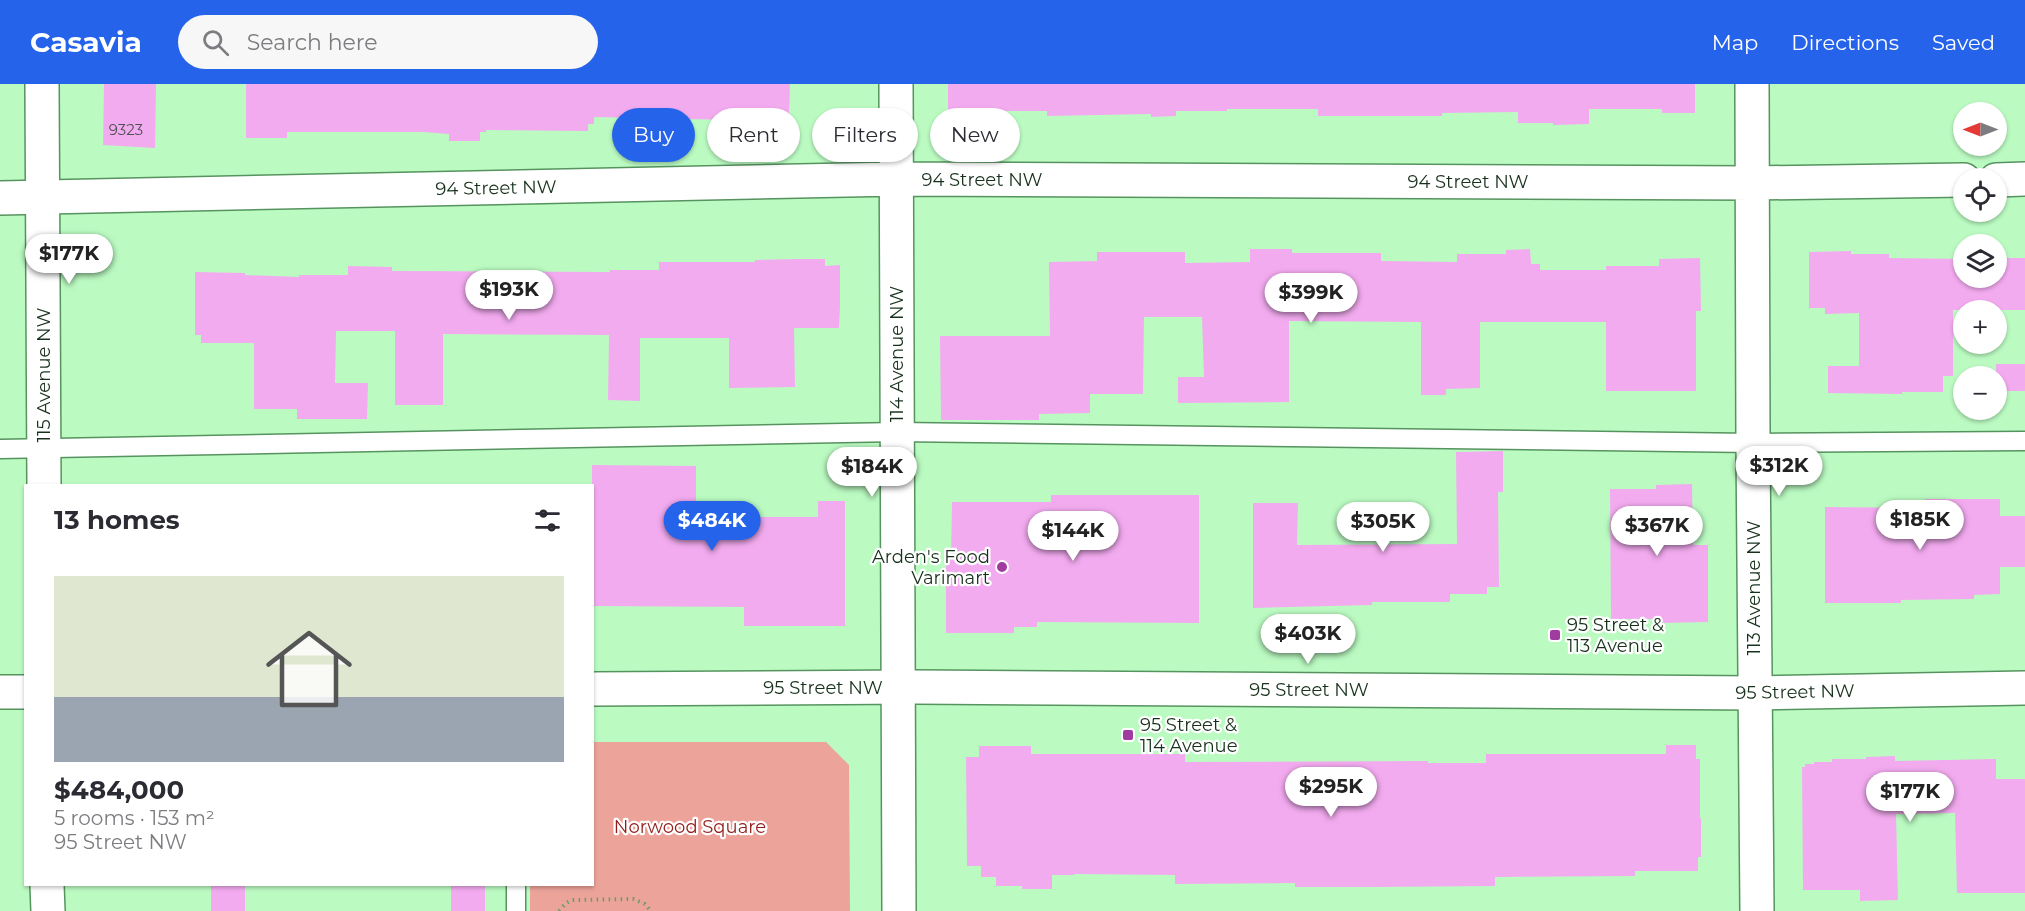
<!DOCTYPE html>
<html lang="en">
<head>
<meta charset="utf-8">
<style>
  body { margin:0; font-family:Montserrat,sans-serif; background:#f7f7f7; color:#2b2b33; height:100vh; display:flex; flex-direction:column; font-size:22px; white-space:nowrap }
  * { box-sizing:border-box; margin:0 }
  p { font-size:20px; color:#7c7c81 }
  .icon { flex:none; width:33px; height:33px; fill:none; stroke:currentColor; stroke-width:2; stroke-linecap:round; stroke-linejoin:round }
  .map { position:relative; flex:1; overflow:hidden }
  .drawer { position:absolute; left:24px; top:400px; width:570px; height:402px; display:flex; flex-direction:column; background:#fff; border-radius:0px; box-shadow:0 2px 4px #0004 }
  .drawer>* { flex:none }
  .top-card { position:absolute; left:612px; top:24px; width:570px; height:54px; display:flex; gap:12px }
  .needle { width:39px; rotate:270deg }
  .buttons { position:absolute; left:1953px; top:18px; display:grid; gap:12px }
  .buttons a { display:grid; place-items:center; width:54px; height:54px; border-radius:50%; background:#fff; box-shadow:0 2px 4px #0004; font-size:30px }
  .price { position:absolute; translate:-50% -51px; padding:0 14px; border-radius:21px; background:#fff; color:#222; font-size:20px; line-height:39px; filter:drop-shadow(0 2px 3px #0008) }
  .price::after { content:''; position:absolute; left:50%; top:36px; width:18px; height:14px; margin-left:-9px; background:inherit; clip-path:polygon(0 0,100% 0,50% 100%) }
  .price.active { background:#2563eb; color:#fff }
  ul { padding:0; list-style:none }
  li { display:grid; align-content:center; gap:12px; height:318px; padding:0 30px }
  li+li { border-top:2px solid #e1e1e2 }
  li span { display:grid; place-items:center; height:186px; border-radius:0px; color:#555 }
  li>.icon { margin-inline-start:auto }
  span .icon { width:108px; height:108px; fill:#fffc; stroke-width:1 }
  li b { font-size:26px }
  h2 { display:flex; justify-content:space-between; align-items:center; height:72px; padding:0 30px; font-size:26px }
  .pill { padding:0 21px; border-radius:27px; background:#fff; box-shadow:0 2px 4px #0004; font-size:21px; line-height:54px }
  .pill.active { background:#2563eb; color:#fff }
  header { display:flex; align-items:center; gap:36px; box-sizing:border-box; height:84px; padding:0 30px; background:#2563eb; color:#fff }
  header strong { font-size:28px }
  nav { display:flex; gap:33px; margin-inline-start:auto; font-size:21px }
  .search { width:420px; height:54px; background:#f7f7f7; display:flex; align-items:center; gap:15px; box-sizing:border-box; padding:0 21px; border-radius:33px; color:#7c7c81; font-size:22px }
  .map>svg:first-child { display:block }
  .green { fill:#eca49a }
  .building { fill:#f3abf0 }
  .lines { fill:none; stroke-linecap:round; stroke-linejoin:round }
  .service-casing { stroke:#56935f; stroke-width:21 }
  .minor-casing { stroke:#56935f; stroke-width:36 }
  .tertiary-casing { stroke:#56935f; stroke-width:36 }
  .path { stroke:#6b9870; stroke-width:4; stroke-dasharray:1.5 4.5; stroke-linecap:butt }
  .service { stroke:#fff; stroke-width:18 }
  .minor { stroke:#fff; stroke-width:33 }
  .tertiary { stroke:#fff; stroke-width:33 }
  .poi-dot { fill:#a03ba0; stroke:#fff; stroke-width:2 }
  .labels { text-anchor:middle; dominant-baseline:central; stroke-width:4.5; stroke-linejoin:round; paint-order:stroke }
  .number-label { font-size:15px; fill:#4f5051 }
  .street-label { font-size:18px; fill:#18311c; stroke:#fff }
  .poi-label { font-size:18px; fill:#18311c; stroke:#fff; text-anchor:start }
  .park-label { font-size:18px; fill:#901d19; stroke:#fff }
</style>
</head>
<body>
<header>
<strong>Casavia</strong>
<div class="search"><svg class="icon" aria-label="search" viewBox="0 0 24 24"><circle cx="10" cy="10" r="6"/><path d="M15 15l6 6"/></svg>Search here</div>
<nav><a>Map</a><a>Directions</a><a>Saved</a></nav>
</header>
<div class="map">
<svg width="2025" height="827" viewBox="0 0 2025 827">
  <rect width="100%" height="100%" fill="#bbfbc2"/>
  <path class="green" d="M 593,658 L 826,658 L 849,681 L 850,827 L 530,827 L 530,801 L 592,801 Z"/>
  <path class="building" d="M 104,0 L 156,0 L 155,64 L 103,61 Z
    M 246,0 L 790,0 L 789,30 L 737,28 L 737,30 L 733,30 L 733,36 L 594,33 L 594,40 L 588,40 L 588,47 L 486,46 L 486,48 L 480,48 L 480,57 L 449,57 L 449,50 L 423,48 L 287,48 L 287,54 L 246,54 Z
    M 948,0 L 1695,0 L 1695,29 L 1662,29 L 1662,25 L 1589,25 L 1589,40 L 1553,41 L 1553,39 L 1518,39 L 1518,28 L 1442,29 L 1442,32 L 1318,32 L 1318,25 L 1227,25 L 1227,27 L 1176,27 L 1176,32 L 1151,33 L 1151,30 L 1047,32 L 1047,27 L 991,27 L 991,30 L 948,30 Z
    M 1250,165 L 1292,165 L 1292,169 L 1381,169 L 1381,177 L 1457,178 L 1457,170 L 1506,170 L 1506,166 L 1530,165 L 1531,180 L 1540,180 L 1540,186 L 1606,186 L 1606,182 L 1659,182 L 1659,175 L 1700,174 L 1701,227 L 1696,227 L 1696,307 L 1606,307 L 1606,238 L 1480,238 L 1480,304 L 1446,305 L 1446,311 L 1421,311 L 1421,238 L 1289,237 L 1289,318 L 1178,319 L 1178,293 L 1204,293 L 1202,233 L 1144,233 L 1143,310 L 1090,310 L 1090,329 L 1039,330 L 1039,336 L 941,336 L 940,252 L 1050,252 L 1049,178 L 1097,177 L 1097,168 L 1185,168 L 1185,179 L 1250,178 Z
    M 1851,167 L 1851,170 L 1889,170 L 1889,174 L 1964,175 L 1964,194 L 1996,194 L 1996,174 L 2025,174 L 2025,226 L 1953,226 L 1953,292 L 1943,292 L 1943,308 L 1902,308 L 1902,310 L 1828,309 L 1828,282 L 1859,282 L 1859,229 L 1825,230 L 1825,224 L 1809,224 L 1809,168 Z
    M 798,175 L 825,175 L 825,182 L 840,181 L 840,223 L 839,244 L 794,244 L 795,303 L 729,304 L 729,254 L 640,254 L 640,317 L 608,316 L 609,251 L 443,250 L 443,321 L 395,321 L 395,247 L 336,247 L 335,299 L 368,299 L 367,335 L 297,335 L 297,325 L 254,325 L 254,259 L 201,259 L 201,251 L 195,251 L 195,188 L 245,189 L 245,191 L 299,193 L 299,191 L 348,191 L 348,182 L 392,183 L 392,187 L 610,188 L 610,186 L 659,186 L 659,178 L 755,178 L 755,176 Z
    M 1996,280 L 2025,280 L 2025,307 L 1996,307 Z
    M 1503,367 L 1503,408 L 1498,408 L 1499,503 L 1487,503 L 1487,510 L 1450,510 L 1450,518 L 1372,518 L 1372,521 L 1253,524 L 1253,419 L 1298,419 L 1297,461 L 1457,460 L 1456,368 Z
    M 592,381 L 696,382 L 696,433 L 818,433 L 818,417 L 845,417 L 845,542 L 744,542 L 744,523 L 592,522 Z
    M 1692,400 L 1693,461 L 1708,461 L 1708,538 L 1658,539 L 1658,535 L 1611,535 L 1610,405 L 1656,405 L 1656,401 Z
    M 1051,411 L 1199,411 L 1199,539 L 1037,538 L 1037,543 L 1014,543 L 1014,549 L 946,549 L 946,470 L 951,470 L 952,418 L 1051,418 Z
    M 1925,415 L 2000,415 L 2000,432 L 2025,432 L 2025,483 L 2000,483 L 2000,510 L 1974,511 L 1974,515 L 1901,516 L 1901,519 L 1825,519 L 1825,423 L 1925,424 Z
    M 1666,661 L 1696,661 L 1696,675 L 1700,675 L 1700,734 L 1701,734 L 1701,773 L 1698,773 L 1698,787 L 1635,787 L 1635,792 L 1495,793 L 1495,802 L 1375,803 L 1295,803 L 1295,799 L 1175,800 L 1175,791 L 1074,790 L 1074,791 L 1052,791 L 1052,805 L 1022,805 L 1022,802 L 996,802 L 996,793 L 981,793 L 981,782 L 967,782 L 966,673 L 979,673 L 979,662 L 1031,662 L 1031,670 L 1185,670 L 1185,678 L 1428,677 L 1428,679 L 1486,679 L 1486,670 L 1666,670 Z
    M 1895,672 L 1895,677 L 1996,675 L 1996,695 L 2025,695 L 2025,809 L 1957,809 L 1955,729 L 1896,730 L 1898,816 L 1860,817 L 1860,806 L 1803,806 L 1802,683 L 1805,683 L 1805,680 L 1814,680 L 1814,678 L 1832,678 L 1832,675 L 1866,675 L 1866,673 Z
    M 211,801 L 245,801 L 245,827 L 211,827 Z
    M 451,801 L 485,801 L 485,827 L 451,827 Z"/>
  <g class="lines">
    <g class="service-casing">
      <path id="service" d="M 0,365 L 897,348 L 1753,359 L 2025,357
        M 516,801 L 516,827"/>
    </g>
    <g class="minor-casing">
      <path id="minor" d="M 896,0 L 899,827
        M 1752,0 L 1753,359 L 1757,827
        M 1996,96 L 2025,95
        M 0,114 L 896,95 L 1752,99 L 1964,96"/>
    </g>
    <g class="tertiary-casing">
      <path id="tertiary" d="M 42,0 L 44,402
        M 592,605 L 915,603 L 1754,609 L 2025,604
        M 0,608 L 26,608
        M 47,801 L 48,827"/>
    </g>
    <path class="path" d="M 559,827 L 566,819 L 572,816 L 633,815 L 645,820 L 651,827"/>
    <use href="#service" class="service"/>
    <use href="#minor" class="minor"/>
    <use href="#tertiary" class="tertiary"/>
  </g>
  <g class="poi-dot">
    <circle cx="1002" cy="483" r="6"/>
    <rect x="1549" y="545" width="12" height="12" rx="3"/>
    <rect x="1122" y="645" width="12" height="12" rx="3"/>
  </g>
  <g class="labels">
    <g class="number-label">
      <text x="126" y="45">9323</text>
    </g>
    <g class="street-label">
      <text x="982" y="96">94 Street NW</text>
      <text x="1468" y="98">94 Street NW</text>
      <text transform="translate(496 104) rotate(-1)">94 Street NW</text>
      <text transform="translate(897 270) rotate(-90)">114 Avenue NW</text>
      <text transform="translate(44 291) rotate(-90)">115 Avenue NW</text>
      <text transform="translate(1754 504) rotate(-90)">113 Avenue NW</text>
      <text x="823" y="604">95 Street NW</text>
      <text x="1309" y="606">95 Street NW</text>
      <text transform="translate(1795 608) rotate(-1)">95 Street NW</text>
    </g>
    <g class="poi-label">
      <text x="990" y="473" text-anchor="end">Arden's Food<tspan x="990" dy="21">Varimart</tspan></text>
      <text x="1567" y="541">95 Street &amp;<tspan x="1567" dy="21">113 Avenue</tspan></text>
      <text x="1140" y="641">95 Street &amp;<tspan x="1140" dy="21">114 Avenue</tspan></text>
    </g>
    <g class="park-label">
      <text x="690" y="743">Norwood Square</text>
    </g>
  </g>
</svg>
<div class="buttons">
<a><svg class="needle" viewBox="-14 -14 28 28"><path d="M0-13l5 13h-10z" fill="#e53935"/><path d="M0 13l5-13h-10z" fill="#7c7c81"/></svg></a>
<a><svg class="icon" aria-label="locate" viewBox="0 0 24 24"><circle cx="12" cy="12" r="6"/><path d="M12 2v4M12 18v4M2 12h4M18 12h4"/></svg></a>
<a><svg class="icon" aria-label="layers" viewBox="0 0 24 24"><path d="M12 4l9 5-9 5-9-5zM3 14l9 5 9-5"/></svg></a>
<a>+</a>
<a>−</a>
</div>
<b class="price" style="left:69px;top:201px">$177K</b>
<b class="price" style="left:509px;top:237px">$193K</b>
<b class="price" style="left:1311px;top:240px">$399K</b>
<b class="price" style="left:1779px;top:413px">$312K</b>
<b class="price" style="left:872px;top:414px">$184K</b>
<b class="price" style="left:1920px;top:467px">$185K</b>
<b class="price active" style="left:712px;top:468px">$484K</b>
<b class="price" style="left:1383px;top:469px">$305K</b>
<b class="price" style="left:1657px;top:473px">$367K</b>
<b class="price" style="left:1073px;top:478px">$144K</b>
<b class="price" style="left:1308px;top:581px">$403K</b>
<b class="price" style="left:1331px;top:734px">$295K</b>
<b class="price" style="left:1910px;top:739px">$177K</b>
<div class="top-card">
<a class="pill active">Buy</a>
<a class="pill">Rent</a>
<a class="pill">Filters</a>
<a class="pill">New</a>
</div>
<section class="drawer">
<h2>13 homes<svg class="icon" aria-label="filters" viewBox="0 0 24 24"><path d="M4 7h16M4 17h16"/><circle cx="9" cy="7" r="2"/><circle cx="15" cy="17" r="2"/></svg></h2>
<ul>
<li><span style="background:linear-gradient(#dfe7d0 65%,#9aa5b1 0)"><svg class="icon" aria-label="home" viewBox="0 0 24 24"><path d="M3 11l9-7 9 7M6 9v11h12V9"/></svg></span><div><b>$484,000</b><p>5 rooms · 153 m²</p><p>95 Street NW</p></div></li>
</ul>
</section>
</div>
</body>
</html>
